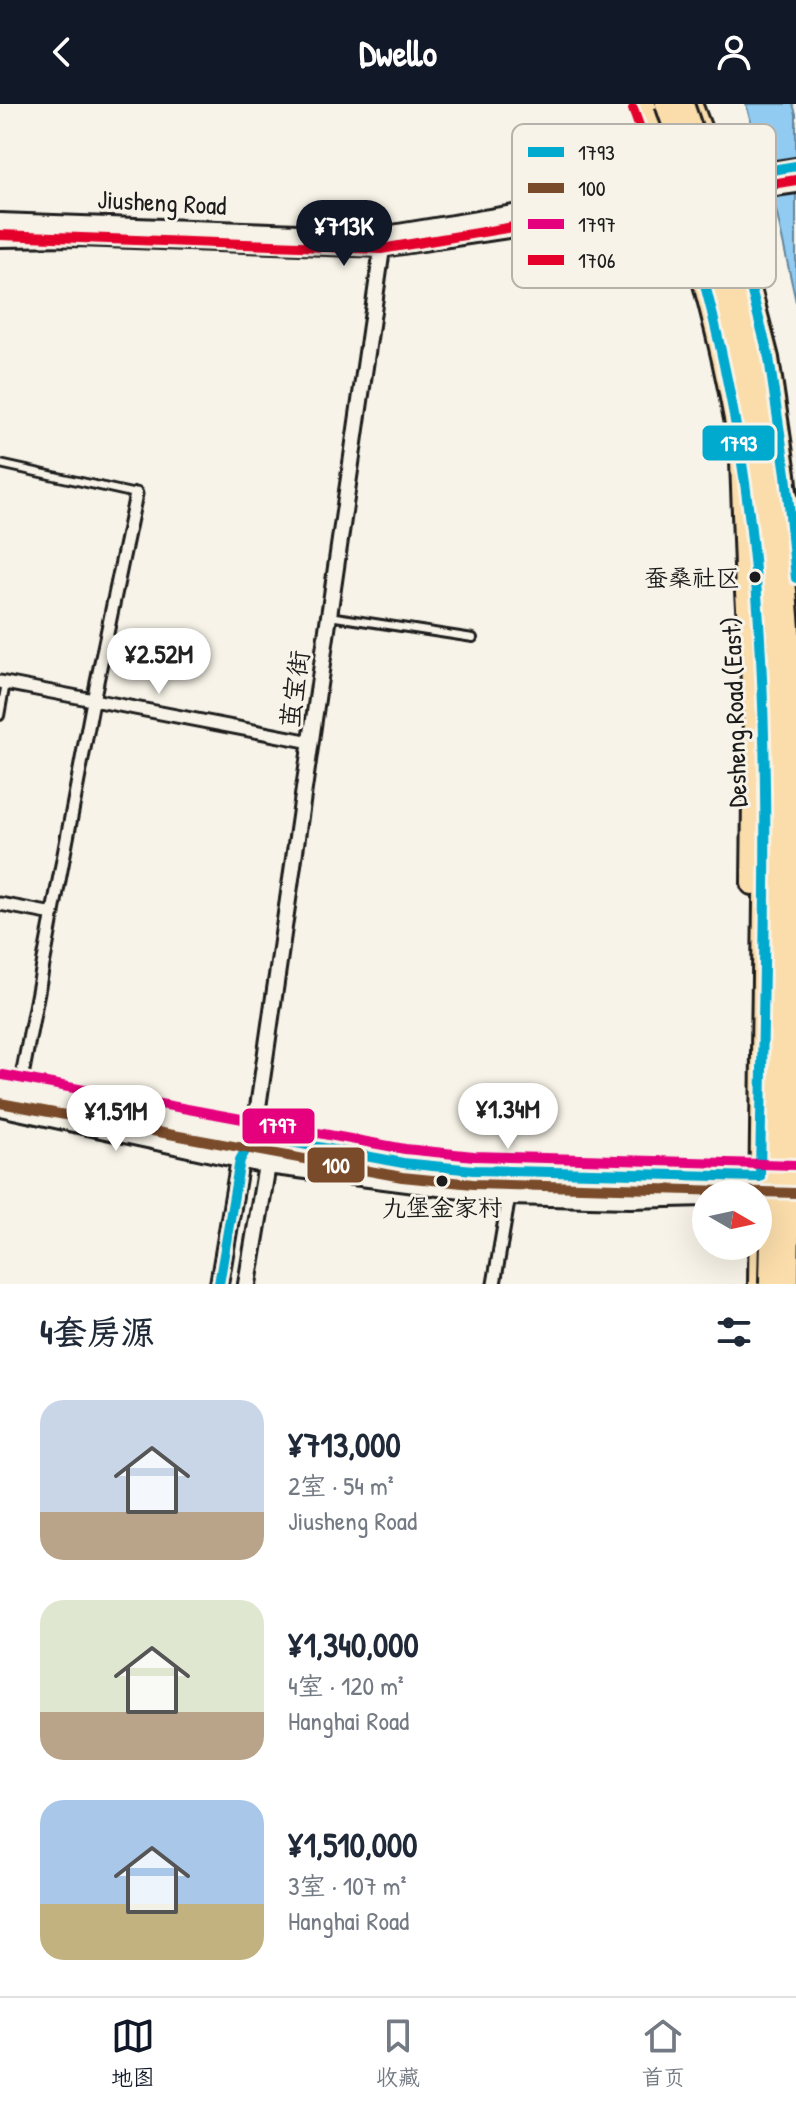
<!DOCTYPE html>
<html lang="zh">
<head>
<meta charset="utf-8">
<style>
  body { margin:0; font-family:"Patrick Hand","LXGW WenKai TC",sans-serif; background:#f2f2f3; color:#1f2937; height:100vh; display:flex; flex-direction:column; font-size:30px; white-space:nowrap }
  * { box-sizing:border-box; margin:0 }
  p { font-size:26px; color:#747a83 }
  .icon { flex:none; width:44px; height:44px; fill:none; stroke:currentColor; stroke-width:2; stroke-linecap:round; stroke-linejoin:round }
  .map { position:relative; height:1180px; overflow:hidden }
  .panel { display:flex; flex-direction:column; background:#fff; flex:1 }
  .panel>* { flex:none }
  .needle { width:52px; rotate:99deg }
  .buttons { position:absolute; left:692px; top:1076px; display:grid; gap:16px }
  .buttons a { display:grid; place-items:center; width:80px; height:80px; border-radius:50%; background:#fff; box-shadow:0 8px 32px #0002; font-size:40px }
  .price { position:absolute; translate:-50% -68px; padding:0 18px; border-radius:28px; background:#fff; color:#222; font-size:26px; line-height:52px; filter:drop-shadow(0 2px 4px #0008) }
  .price::after { content:''; position:absolute; left:50%; top:48px; width:24px; height:18px; margin-left:-12px; background:inherit; clip-path:polygon(0 0,100% 0,50% 100%) }
  .price.selected { background:#111827; color:#fff }
  ul { padding:0; list-style:none }
  li { display:flex; align-items:center; gap:24px; height:200px; padding:0 40px }
  li span { display:grid; place-items:center; flex:none; width:224px; height:160px; border-radius:24px; color:#555 }
  li>.icon { margin-inline-start:auto }
  span .icon { width:96px; height:96px; fill:#fffc; stroke-width:1 }
  li b { font-size:34px }
  h2 { display:flex; justify-content:space-between; align-items:center; height:96px; padding:0 40px; font-size:34px }
  header { display:flex; justify-content:space-between; align-items:center; height:104px; padding:0 40px; background:#111827; color:#fff; font-size:36px; font-weight:700 }
  .tabs { display:flex; justify-content:space-around; align-items:center; height:112px; border-top:2px solid #e0e1e3; background:#fff; font-size:22px; color:#747a83 }
  .tabs a { display:grid; justify-items:center; gap:4px }
  .tabs .selected { color:#111827 }
  .map>svg:first-child { display:block }
  .water { fill:#91cbf1; stroke:#62859c; stroke-width:2 }
  .lines { fill:none; stroke-linecap:round; stroke-linejoin:round }
  .service-casing { stroke:#1c1c1c; stroke-width:12 }
  .minor-casing { stroke:#1c1c1c; stroke-width:17 }
  .tertiary-casing { stroke:#1c1c1c; stroke-width:20 }
  .secondary-casing { stroke:#1c1c1c; stroke-width:22 }
  .primary-casing { stroke:#1c1c1c; stroke-width:24 }
  .trunk-casing { stroke:#1c1c1c; stroke-width:26 }
  .service { stroke:#f7f3e8; stroke-width:6 }
  .minor { stroke:#f7f3e8; stroke-width:11 }
  .tertiary { stroke:#f7f3e8; stroke-width:14 }
  .secondary { stroke:#f7f3e8; stroke-width:16 }
  .primary { stroke:#fbddab; stroke-width:18 }
  .trunk { stroke:#fbddab; stroke-width:20 }
  .trunk-bridge-casing { stroke:#1c1c1c; stroke-width:26; stroke-linecap:butt }
  .trunk-bridge { stroke:#fbddab; stroke-width:20 }
  .bus-1-casing { stroke:#f7f3e8; stroke-width:16 }
  .bus-2-casing { stroke:#f7f3e8; stroke-width:16 }
  .bus-3-casing { stroke:#f7f3e8; stroke-width:16 }
  .bus-4-casing { stroke:#f7f3e8; stroke-width:16 }
  .bus-1 { stroke:#00a9ce; stroke-width:10 }
  .bus-2 { stroke:#7a4b2a; stroke-width:10 }
  .bus-3 { stroke:#e5007d; stroke-width:10 }
  .bus-4 { stroke:#e4002b; stroke-width:10 }
  .bus-dot { fill:#1c1c1c; stroke:#f7f3e8; stroke-width:3 }
  .labels { text-anchor:middle; dominant-baseline:central; stroke-width:6; stroke-linejoin:round; paint-order:stroke }
  .bus-label { font-size:24px; fill:#1c1c1c; stroke:#f7f3e8; text-anchor:end }
  .street-label { font-size:26px; fill:#1c1c1c; stroke:#f7f3e8 }
  .key { fill:#f7f3e8; stroke:#b5b2ab; stroke-width:2 }
  .key-label { font-size:22px; fill:#1c1c1c }
  .line-badge { stroke:#f7f3e8; stroke-width:3 }
  .badge-label { font-size:22px; text-anchor:middle; font-weight:bold; fill:#fff }
</style>
</head>
<body>
<header><svg class="icon" aria-label="back" viewBox="0 0 24 24"><path d="M15 5l-7 7 7 7"/></svg>Dwello<svg class="icon" aria-label="person" viewBox="0 0 24 24"><circle cx="12" cy="8" r="4"/><path d="M4 21q1-7 8-7t8 7"/></svg></header>
<div class="map">
<svg width="796" height="1180" viewBox="0 0 796 1180">
  <rect width="100%" height="100%" fill="#f7f3e8"/>
  <filter id="ink" filterUnits="userSpaceOnUse"><feTurbulence type="fractalNoise" baseFrequency=".0125" numOctaves="2"/><feDisplacementMap in="SourceGraphic" scale="16" xChannelSelector="R" yChannelSelector="G"/><feConvolveMatrix kernelMatrix="1 2 1 2 8 2 1 2 1" color-interpolation-filters="sRGB"/></filter>
  <g filter="url(#ink)">
    <path class="water" d="M 746,0 L 793,0 L 796,10 L 796,198 L 776,106 Z"/>
    <g class="lines">
      <g class="service-casing">
        <path id="service" d="M 0,360 L 136,390
          M 329,512 L 473,534
          M 0,612 L 6,579"/>
      </g>
      <g class="minor-casing">
        <path id="minor" d="M 0,578 L 311,638
          M 0,800 L 53,810
          M 19,988 L 93,597 L 136,390
          M 494,1180 L 509,1092"/>
      </g>
      <g class="tertiary-casing">
        <path id="tertiary" d="M 711,75 L 796,62
          M 720,92 L 796,81
          M 0,117 L 380,131 L 683,81
          M 0,135 L 77,134 L 382,145 L 688,99
          M 254,1031 L 382,145"/>
      </g>
      <g class="secondary-casing">
        <path id="secondary" d="M 0,985 L 403,1059 L 473,1066 L 771,1074
          M 0,1003 L 267,1061 L 509,1092 L 630,1095 L 706,1093
          M 219,1180 L 240,1056 L 254,1031
          M 247,1180 L 267,1061"/>
      </g>
      <g class="primary-casing">
        <path id="primary" d="M 646,0 C 689,120 725,243 743,370
          M 693,2 L 727,91 L 769,254 L 786,370 L 796,474
          M 758,1180 L 764,719 L 763,627"/>
      </g>
      <g class="trunk-casing">
        <path id="trunk" d="M 746,488 L 754,608 L 752,780"/>
      </g>
      <use href="#service" class="service"/>
      <use href="#minor" class="minor"/>
      <use href="#tertiary" class="tertiary"/>
      <use href="#secondary" class="secondary"/>
      <use href="#primary" class="primary"/>
      <use href="#trunk" class="trunk"/>
      <g class="trunk-bridge-casing">
        <path id="trunk-bridge" d="M 666,0 C 701,99 724,201 743,305 C 752,360 762,416 767,472 C 786,707 775,945 770,1180
          M 683,0 C 750,188 783,387 793,587 C 796,675 795,765 794,853 C 792,962 790,1071 788,1180
          M 741,357 L 746,488
          M 784,380 L 796,427"/>
      </g>
      <use href="#trunk-bridge" class="trunk-bridge"/>
      <g class="bus-1-casing">
        <path id="bus-1" d="M 772,84 L 727,91 L 769,254 L 786,370 L 796,474
          M 219,1180 L 240,1056 L 254,1031 L 403,1059 L 473,1066 L 760,1073 C 763,867 773,660 754,455 C 742,330 715,202 676,82 L 796,62"/>
      </g>
      <g class="bus-2-casing">
        <path id="bus-2" d="M 0,999 L 402,1073 L 473,1080 L 796,1089"/>
      </g>
      <g class="bus-3-casing">
        <path id="bus-3" d="M 3,971 L 405,1045 L 474,1052 L 796,1061"/>
      </g>
      <g class="bus-4-casing">
        <path id="bus-4" d="M 633,5 L 670,107 L 679,114 L 695,112
          M 0,131 L 381,145 L 796,76"/>
      </g>
      <use href="#bus-1" class="bus-1"/>
      <use href="#bus-2" class="bus-2"/>
      <use href="#bus-3" class="bus-3"/>
      <use href="#bus-4" class="bus-4"/>
    </g>
  </g>
  <g class="bus-dot">
    <circle cx="755" cy="473" r="7"/>
    <circle cx="442" cy="1077" r="7"/>
  </g>
  <g class="labels">
    <g class="bus-label">
      <text x="740" y="473">蚕桑社区</text>
      <text x="442" y="1103" text-anchor="middle">九堡金家村</text>
    </g>
    <g class="street-label">
      <text transform="translate(162 98) rotate(3)">Jiusheng Road</text>
      <text transform="translate(294 585) rotate(-82)">茧宝街</text>
      <text transform="translate(734 608) rotate(-92)">Desheng Road (East)</text>
    </g>
  </g>
  <rect x="512" y="20" width="264" height="164" rx="12" class="key"/>
  <rect x="528" y="43" width="36" height="10" fill="#00a9ce"/>
  <rect x="528" y="79" width="36" height="10" fill="#7a4b2a"/>
  <rect x="528" y="115" width="36" height="10" fill="#e5007d"/>
  <rect x="528" y="151" width="36" height="10" fill="#e4002b"/>
  <g class="key-label">
    <text x="578" y="56">1793</text>
    <text x="578" y="92">100</text>
    <text x="578" y="128">1797</text>
    <text x="578" y="164">1706</text>
  </g>
  <g class="line-badge">
    <rect x="701" y="320" width="75" height="38" rx="8" fill="#00a9ce"/>
    <rect x="241" y="1003" width="75" height="38" rx="8" fill="#e5007d"/>
    <rect x="306" y="1042" width="60" height="38" rx="8" fill="#7a4b2a"/>
  </g>
  <g class="badge-label">
    <text x="739" y="347">1793</text>
    <text x="278" y="1029">1797</text>
    <text x="336" y="1069">100</text>
  </g>
</svg>
<div class="buttons">
<a><svg class="needle" viewBox="-14 -14 28 28"><path d="M0-13l5 13h-10z" fill="#e53935"/><path d="M0 13l5-13h-10z" fill="#747a83"/></svg></a>
</div>
<b class="price selected" style="left:344px;top:164px">¥713K</b>
<b class="price" style="left:159px;top:592px">¥2.52M</b>
<b class="price" style="left:508px;top:1047px">¥1.34M</b>
<b class="price" style="left:116px;top:1049px">¥1.51M</b>
</div>
<section class="panel">
<h2>4套房源<svg class="icon" aria-label="filters" viewBox="0 0 24 24"><path d="M4 7h16M4 17h16"/><circle cx="9" cy="7" r="2"/><circle cx="15" cy="17" r="2"/></svg></h2>
<ul>
<li><span style="background:linear-gradient(#c9d6e8 70%,#b9a48a 0)"><svg class="icon" aria-label="home" viewBox="0 0 24 24"><path d="M3 11l9-7 9 7M6 9v11h12V9"/></svg></span><div><b>¥713,000</b><p>2室 · 54 m²</p><p>Jiusheng Road</p></div></li>
<li><span style="background:linear-gradient(#dfe7d0 70%,#b9a48a 0)"><svg class="icon" aria-label="home" viewBox="0 0 24 24"><path d="M3 11l9-7 9 7M6 9v11h12V9"/></svg></span><div><b>¥1,340,000</b><p>4室 · 120 m²</p><p>Hanghai Road</p></div></li>
<li><span style="background:linear-gradient(#a9c7e8 65%,#c2b280 0)"><svg class="icon" aria-label="home" viewBox="0 0 24 24"><path d="M3 11l9-7 9 7M6 9v11h12V9"/></svg></span><div><b>¥1,510,000</b><p>3室 · 107 m²</p><p>Hanghai Road</p></div></li>
</ul>
</section>
<nav class="tabs">
<a class="selected"><svg class="icon" aria-label="map" viewBox="0 0 24 24"><path d="M3 6l6-2 6 2 6-2v14l-6 2-6-2-6 2zM9 4v14M15 6v14"/></svg>地图</a>
<a><svg class="icon" aria-label="saved" viewBox="0 0 24 24"><path d="M7 4h10v16l-5-4-5 4z"/></svg>收藏</a>
<a><svg class="icon" aria-label="home" viewBox="0 0 24 24"><path d="M3 11l9-7 9 7M6 9v11h12V9"/></svg>首页</a>
</nav>
</body>
</html>
